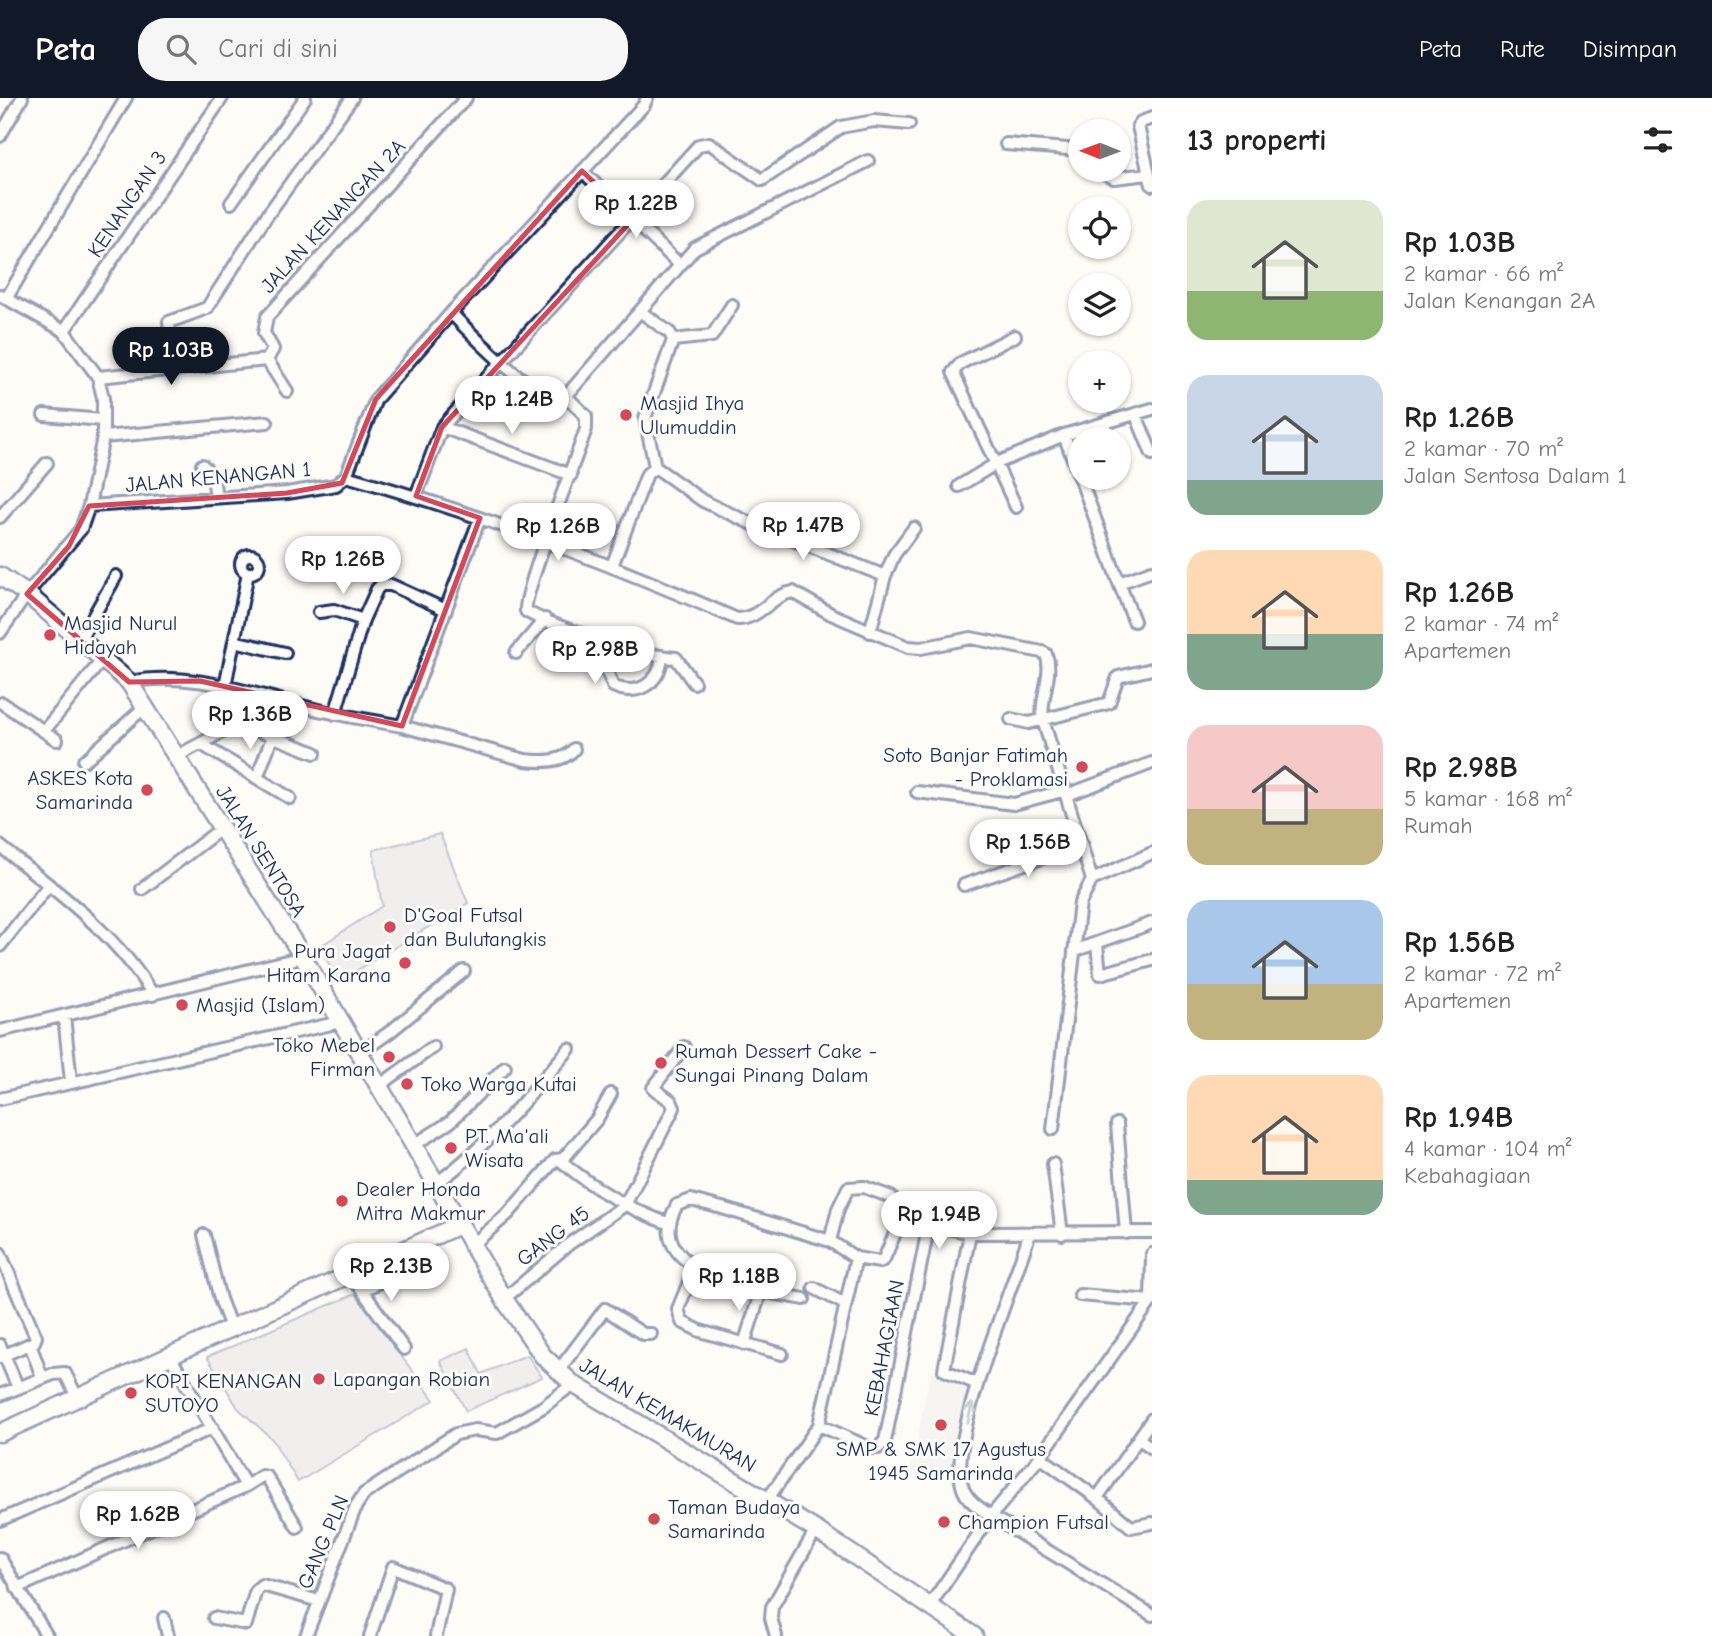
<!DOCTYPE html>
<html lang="id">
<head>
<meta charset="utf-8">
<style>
  body { margin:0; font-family:"Comic Neue",sans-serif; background:#f6f6f6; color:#222; height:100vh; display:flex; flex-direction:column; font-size:26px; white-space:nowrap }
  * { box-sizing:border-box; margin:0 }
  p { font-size:23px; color:#767676 }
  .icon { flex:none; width:38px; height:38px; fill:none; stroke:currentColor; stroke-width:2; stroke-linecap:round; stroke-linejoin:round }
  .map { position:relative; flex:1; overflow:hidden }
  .details { display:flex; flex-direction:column; background:#fff; width:560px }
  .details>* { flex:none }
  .needle { width:46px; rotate:271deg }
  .tools { position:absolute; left:1068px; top:21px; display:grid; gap:14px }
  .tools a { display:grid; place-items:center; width:63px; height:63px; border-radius:50%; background:#fff; box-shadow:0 2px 5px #0004; font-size:35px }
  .price { position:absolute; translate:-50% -60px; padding:0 16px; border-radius:24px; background:#fff; color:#222; font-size:23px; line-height:46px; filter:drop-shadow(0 2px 4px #0008) }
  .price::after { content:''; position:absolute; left:50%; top:42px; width:21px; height:16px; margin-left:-10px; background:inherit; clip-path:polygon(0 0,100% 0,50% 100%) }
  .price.selected { background:#111827; color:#fff }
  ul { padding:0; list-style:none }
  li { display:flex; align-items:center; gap:21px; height:175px; padding:0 35px }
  li span { display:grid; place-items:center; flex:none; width:196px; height:140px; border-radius:21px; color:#555 }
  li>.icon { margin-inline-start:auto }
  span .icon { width:84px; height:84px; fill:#fffc; stroke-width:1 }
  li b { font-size:30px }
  h2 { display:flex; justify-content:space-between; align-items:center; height:84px; padding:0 35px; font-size:30px }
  header { display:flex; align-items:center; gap:42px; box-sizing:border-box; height:98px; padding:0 35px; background:#111827; color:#fff }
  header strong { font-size:33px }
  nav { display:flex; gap:38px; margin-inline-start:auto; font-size:24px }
  .search { width:490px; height:63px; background:#f6f6f6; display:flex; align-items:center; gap:18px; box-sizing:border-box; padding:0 24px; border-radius:28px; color:#767676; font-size:26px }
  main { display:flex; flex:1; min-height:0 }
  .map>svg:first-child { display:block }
  .built { fill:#edeeec }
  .green { fill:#e0e1e3; stroke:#7e88a0; stroke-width:2 }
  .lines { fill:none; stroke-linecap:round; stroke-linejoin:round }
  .street-casing { stroke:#1b2f5e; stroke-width:16 }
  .secondary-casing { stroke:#1b2f5e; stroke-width:21 }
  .street { stroke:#fdfcf7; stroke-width:10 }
  .secondary { stroke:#fdfcf7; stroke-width:16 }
  .oneway { stroke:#8c96aa }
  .marked { fill:none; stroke:#d1495b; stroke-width:5; stroke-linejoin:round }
  .poi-dot { fill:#d1495b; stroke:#fdfcf7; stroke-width:2.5 }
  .labels { text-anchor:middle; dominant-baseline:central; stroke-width:6; stroke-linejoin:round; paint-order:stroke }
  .street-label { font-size:21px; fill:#1b2f5e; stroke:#fdfcf7 }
  .poi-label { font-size:21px; fill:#1b2f5e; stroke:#fdfcf7; text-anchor:start }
</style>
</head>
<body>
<header>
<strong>Peta</strong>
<div class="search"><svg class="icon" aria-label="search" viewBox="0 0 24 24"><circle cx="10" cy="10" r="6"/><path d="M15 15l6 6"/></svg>Cari di sini</div>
<nav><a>Peta</a><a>Rute</a><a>Disimpan</a></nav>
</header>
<main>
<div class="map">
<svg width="1152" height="1538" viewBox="0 0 1152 1538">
  <rect width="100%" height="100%" fill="#fdfcf7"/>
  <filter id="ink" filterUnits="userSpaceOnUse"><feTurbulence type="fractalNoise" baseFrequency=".0143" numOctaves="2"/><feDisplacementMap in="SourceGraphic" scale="14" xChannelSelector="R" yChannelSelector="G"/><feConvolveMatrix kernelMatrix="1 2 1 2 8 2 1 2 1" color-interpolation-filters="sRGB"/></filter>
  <g filter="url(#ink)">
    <path class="built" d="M 930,1273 L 971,1281 L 952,1381 L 911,1373 Z"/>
    <path class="green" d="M 440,736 L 468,805 L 339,883 L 319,849 L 382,808 L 373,752 Z
      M 355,1196 L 434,1302 L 298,1384 L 272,1341 L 238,1310 L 207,1259 Z
      M 469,1250 L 481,1276 L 527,1257 L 542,1279 L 466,1313 L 440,1263 Z"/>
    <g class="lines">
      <g class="street-casing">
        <path id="street" d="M 647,0 L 644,7 L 451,215 L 376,301 L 346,378 C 480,416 609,465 737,521 C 761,521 771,497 793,494 L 831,516 L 908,549 L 921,550 L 971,540 L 1042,554 L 1046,556 C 1054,577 1039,600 1043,622 L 1092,782
          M 0,38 L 22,0
          M 1006,46 L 1080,52
          M 1098,72 L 1114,80 L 1149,76 L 1152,87
          M 582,73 L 679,166
          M 1149,76 L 1138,28 L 1141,24 L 1152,20
          M 231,105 L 305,0
          M 0,197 L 64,233 L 98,279 L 103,300 L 103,339 L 89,408 L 81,431 L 27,496 L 0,535
          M 6,201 L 126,0
          M 641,214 L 670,235 L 673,242 L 645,320 L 655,369
          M 451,215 C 472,236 537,307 566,298 L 695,150 L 868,63
          M 64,233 L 222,0
          M 1015,238 L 961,265 L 953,274 L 1016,409
          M 673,242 L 712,238 L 732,207
          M 267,262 L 287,293
          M 174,273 L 169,224 L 207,210 L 266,119 L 352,0
          M 98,279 L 267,262 L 273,251 L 264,235 L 267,219 L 466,0
          M 566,298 L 586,318 L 586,331 C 577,358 522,498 526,513 C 549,528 649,559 676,560 L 694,585
          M 44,317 L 103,322
          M 1136,317 L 1152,356
          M 442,329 L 571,377
          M 1064,337 L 1080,380
          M 103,339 L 267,324
          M 202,367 L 213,378 L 216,400
          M 1080,380 L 1119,485
          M 959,388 L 997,365 L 1064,337 L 1152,311
          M 416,398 L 442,329 L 699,47 L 709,45 L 762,82 L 841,29 L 874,23 L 909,26
          M 89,408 L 287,395 L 336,387 L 346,378
          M 0,419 L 47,365
          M241 466a9 9 0 1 1 18 0a9 9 0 1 1-18 0Z
          M 612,468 L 647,376 L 655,369 L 703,403 L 750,425 L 885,478 L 894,457 L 914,430
          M 319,514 L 334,512 L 363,522
          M 1134,523 L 1119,485 L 1152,473
          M 870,534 L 885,478
          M 80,542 L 116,478
          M 234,543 L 285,555
          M 614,546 L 607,573 L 613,588 C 637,599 659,586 662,560
          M 516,555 L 545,521
          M 129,584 C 190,572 248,595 306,609 C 337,617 370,622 402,628 L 480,420
          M 225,588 L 248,475
          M 2,605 L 57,642
          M 335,616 L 363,522 L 377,491 L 381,487 L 391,487 L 446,512
          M 1011,621 L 1029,625 L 1109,605 L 1118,579 L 1152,571
          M 402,628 L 525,662 C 541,664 563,665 574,651
          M 44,633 L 103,561
          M 201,646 L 290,700
          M 177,658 L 230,630 L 243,627 L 315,655
          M 84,663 L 146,608
          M 257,680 L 273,637
          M 917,694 L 1014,706 L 1066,692
          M 1067,697 L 1152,665
          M 0,748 C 56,793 116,835 153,897
          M 964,787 L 1082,746
          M 142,791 L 222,730
          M 1097,846 L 1100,876 L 1152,862
          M 0,848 L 48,788
          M 1074,853 L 1152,825
          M 64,918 L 71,983
          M 0,933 L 303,859
          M 359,956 L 391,933 L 464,873
          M 379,988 L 433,949
          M 0,1001 L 340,924
          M 1117,1026 L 1126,1135
          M 1053,1031 L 1080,805 L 1092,782 L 1152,755
          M 414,1047 L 450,1024 L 505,969
          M 561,1063 C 593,1090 630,1112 670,1126
          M 1053,1066 L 1062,1136
          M 437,1085 C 488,1047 528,1000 569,951
          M 912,1122 L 970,1135 L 1152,1134
          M 970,1135 L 944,1272 L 977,1286
          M 204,1137 L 220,1201 L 232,1232
          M 1029,1137 C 1014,1189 943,1349 964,1393 C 969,1404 981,1411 991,1418 L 1152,1517
          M 830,1143 L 838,1111 L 848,1090 L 864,1089 L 891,1099
          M 472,1147 L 508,1116 L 555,1062 L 563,1061 L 597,1021 L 611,996
          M 0,1155 L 36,1239 L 34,1244 L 0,1259
          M 856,1160 L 880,1164 L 884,1161 L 896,1133
          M 695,1169 L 678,1211 L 682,1224 L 700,1233 L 782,1256
          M 352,1178 L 404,1251
          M 814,1190 L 845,1206
          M 363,1192 L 435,1159
          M 1080,1197 L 1152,1203
          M 504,1201 L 569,1146 L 625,1107 L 674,1010 L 671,1003 L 653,990 L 684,949
          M 30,1246 L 42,1279
          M 744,1246 L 761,1193
          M 0,1247 L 18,1290 L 0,1297
          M 171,1260 L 246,1388 L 262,1378 L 267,1379 L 297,1429
          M 558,1273 L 605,1211 L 643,1236 L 651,1236
          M 18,1290 L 53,1276 L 65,1275 L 78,1301
          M 819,1327 L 870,1350 L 878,1350 L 885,1343 L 929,1126
          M 1139,1341 L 1152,1350
          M 1040,1359 L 1097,1400 L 1131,1429 L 1152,1425
          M 1097,1400 L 1152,1321
          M 767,1402 L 819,1327 L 856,1160 L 830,1143 L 722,1110 L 691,1102 L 677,1107 C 638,1175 761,1193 804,1201
          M 0,1422 L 213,1330
          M 0,1460 L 47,1538
          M 17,1490 L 246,1388
          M 928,1510 L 991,1418 L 1040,1359 L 1151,1203 L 1152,1156
          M 164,1520 L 168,1538
          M 214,1520 L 246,1526 L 256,1492 L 262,1487 L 319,1503
          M 306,1538 L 356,1408 L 364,1396 L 456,1336 L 475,1332 L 497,1335 L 543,1309 L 573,1286
          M 370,1538 L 393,1469 L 446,1491 L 436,1538
          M 776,1538 L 771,1520 L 772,1509 L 816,1432"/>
      </g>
      <g class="secondary-casing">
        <path id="secondary" d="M 0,478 L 27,496 L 129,584 L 303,859 L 504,1201 L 543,1258 L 573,1286 L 816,1432 L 974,1538
          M 0,1335 L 459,1127"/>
      </g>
      <use href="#street" class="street"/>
      <use href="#secondary" class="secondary"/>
    </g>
    <defs><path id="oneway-shaft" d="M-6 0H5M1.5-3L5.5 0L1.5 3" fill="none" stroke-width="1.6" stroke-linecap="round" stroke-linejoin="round" transform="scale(1.75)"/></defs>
    <use class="oneway" href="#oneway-shaft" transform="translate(970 1315) rotate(-78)"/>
  </g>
  <path d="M0 0H1152V1538H0ZM 582,73 L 633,121 L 442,329 L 416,398 L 480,420 L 402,628 L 200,583 L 129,584 L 27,496 L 69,448 L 89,408 L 287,395 L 342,385 L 376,301 Z" fill="#fdfcf7" fill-opacity=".55" fill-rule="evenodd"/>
  <path class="marked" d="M 582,73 L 633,121 L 442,329 L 416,398 L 480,420 L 402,628 L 200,583 L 129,584 L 27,496 L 69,448 L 89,408 L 287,395 L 342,385 L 376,301 Z"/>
  <g class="poi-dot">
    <circle cx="626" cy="317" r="7"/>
    <circle cx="50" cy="537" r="7"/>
    <circle cx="1082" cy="669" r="7"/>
    <circle cx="147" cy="692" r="7"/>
    <circle cx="390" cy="829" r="7"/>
    <circle cx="405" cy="865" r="7"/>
    <circle cx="182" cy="907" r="7"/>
    <circle cx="389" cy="959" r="7"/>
    <circle cx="661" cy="965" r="7"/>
    <circle cx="407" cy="986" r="7"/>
    <circle cx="451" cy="1050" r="7"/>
    <circle cx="342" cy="1103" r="7"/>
    <circle cx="319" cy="1281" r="7"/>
    <circle cx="131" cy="1295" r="7"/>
    <circle cx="941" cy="1327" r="7"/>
    <circle cx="654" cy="1421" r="7"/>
    <circle cx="944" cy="1424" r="7"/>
  </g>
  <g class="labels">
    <g class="street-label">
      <text transform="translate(127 106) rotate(-56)">KENANGAN 3</text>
      <text transform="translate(333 118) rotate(-47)">JALAN KENANGAN 2A</text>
      <text transform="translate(218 379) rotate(-5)">JALAN KENANGAN 1</text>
      <text transform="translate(261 753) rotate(58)">JALAN SENTOSA</text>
      <text transform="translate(553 1138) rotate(-37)">GANG 45</text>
      <text transform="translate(884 1250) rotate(-79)">KEBAHAGIAAN</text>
      <text transform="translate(668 1317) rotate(31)">JALAN KEMAKMURAN</text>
      <text transform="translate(323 1444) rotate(-67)">GANG PLN</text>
    </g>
    <g class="poi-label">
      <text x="640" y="305">Masjid Ihya<tspan x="640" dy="24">Ulumuddin</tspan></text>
      <text x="64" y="525">Masjid Nurul<tspan x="64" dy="24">Hidayah</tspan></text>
      <text x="1068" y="657" text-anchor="end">Soto Banjar Fatimah<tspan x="1068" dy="24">- Proklamasi</tspan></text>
      <text x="133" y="680" text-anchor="end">ASKES Kota<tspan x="133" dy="24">Samarinda</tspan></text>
      <text x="404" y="817">D'Goal Futsal<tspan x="404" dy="24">dan Bulutangkis</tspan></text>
      <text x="391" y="853" text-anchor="end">Pura Jagat<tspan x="391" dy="24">Hitam Karana</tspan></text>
      <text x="196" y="907">Masjid (Islam)</text>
      <text x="375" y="947" text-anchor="end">Toko Mebel<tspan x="375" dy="24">Firman</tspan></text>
      <text x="675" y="953">Rumah Dessert Cake -<tspan x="675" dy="24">Sungai Pinang Dalam</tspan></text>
      <text x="421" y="986">Toko Warga Kutai</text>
      <text x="465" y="1038">PT. Ma'ali<tspan x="465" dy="24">Wisata</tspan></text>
      <text x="356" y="1091">Dealer Honda<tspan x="356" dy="24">Mitra Makmur</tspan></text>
      <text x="333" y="1281">Lapangan Robian</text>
      <text x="145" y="1283">KOPI KENANGAN<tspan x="145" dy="24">SUTOYO</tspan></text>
      <text x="941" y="1351" text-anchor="middle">SMP &amp; SMK 17 Agustus<tspan x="941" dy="24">1945 Samarinda</tspan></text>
      <text x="668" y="1409">Taman Budaya<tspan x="668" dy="24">Samarinda</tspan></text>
      <text x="958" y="1424">Champion Futsal</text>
    </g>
  </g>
</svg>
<div class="tools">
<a><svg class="needle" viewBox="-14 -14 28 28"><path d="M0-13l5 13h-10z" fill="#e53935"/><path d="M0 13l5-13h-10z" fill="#767676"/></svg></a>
<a><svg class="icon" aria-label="locate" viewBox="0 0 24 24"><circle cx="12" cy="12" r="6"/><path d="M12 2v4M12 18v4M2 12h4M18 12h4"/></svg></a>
<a><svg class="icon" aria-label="layers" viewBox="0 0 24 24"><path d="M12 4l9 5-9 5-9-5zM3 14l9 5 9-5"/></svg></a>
<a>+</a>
<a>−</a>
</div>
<b class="price" style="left:636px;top:142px">Rp 1.22B</b>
<b class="price selected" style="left:171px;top:289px">Rp 1.03B</b>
<b class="price" style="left:512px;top:338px">Rp 1.24B</b>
<b class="price" style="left:803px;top:464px">Rp 1.47B</b>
<b class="price" style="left:558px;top:465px">Rp 1.26B</b>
<b class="price" style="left:343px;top:498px">Rp 1.26B</b>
<b class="price" style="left:595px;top:588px">Rp 2.98B</b>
<b class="price" style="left:250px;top:653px">Rp 1.36B</b>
<b class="price" style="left:1028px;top:781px">Rp 1.56B</b>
<b class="price" style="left:939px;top:1153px">Rp 1.94B</b>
<b class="price" style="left:391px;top:1205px">Rp 2.13B</b>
<b class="price" style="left:739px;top:1215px">Rp 1.18B</b>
<b class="price" style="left:138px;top:1453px">Rp 1.62B</b>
</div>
<section class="details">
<h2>13 properti<svg class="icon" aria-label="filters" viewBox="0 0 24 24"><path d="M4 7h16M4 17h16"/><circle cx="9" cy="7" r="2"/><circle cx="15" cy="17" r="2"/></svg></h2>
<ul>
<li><span style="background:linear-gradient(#dfe7d0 65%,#8fb573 0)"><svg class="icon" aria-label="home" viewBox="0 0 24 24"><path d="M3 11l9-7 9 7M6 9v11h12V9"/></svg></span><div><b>Rp 1.03B</b><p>2 kamar · 66 m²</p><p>Jalan Kenangan 2A</p></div></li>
<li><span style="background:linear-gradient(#c9d6e8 75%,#7fa58c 0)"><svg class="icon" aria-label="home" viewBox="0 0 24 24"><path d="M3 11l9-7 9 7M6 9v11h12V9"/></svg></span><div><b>Rp 1.26B</b><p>2 kamar · 70 m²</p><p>Jalan Sentosa Dalam 1</p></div></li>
<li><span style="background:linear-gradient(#ffd9b3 60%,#7fa58c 0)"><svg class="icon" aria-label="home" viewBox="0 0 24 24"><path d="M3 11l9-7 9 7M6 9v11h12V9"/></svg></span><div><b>Rp 1.26B</b><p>2 kamar · 74 m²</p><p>Apartemen</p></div></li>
<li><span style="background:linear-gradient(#f6c9c9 60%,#c2b280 0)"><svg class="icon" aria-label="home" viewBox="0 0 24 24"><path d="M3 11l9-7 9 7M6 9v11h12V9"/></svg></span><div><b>Rp 2.98B</b><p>5 kamar · 168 m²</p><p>Rumah</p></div></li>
<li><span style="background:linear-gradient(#a9c7e8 60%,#c2b280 0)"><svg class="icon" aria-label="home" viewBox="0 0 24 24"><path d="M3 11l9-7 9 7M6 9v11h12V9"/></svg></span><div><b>Rp 1.56B</b><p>2 kamar · 72 m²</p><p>Apartemen</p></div></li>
<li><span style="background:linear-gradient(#ffd9b3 75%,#7fa58c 0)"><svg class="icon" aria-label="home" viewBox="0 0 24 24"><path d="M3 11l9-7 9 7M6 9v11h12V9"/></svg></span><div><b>Rp 1.94B</b><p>4 kamar · 104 m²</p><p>Kebahagiaan</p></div></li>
</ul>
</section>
</main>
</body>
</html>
